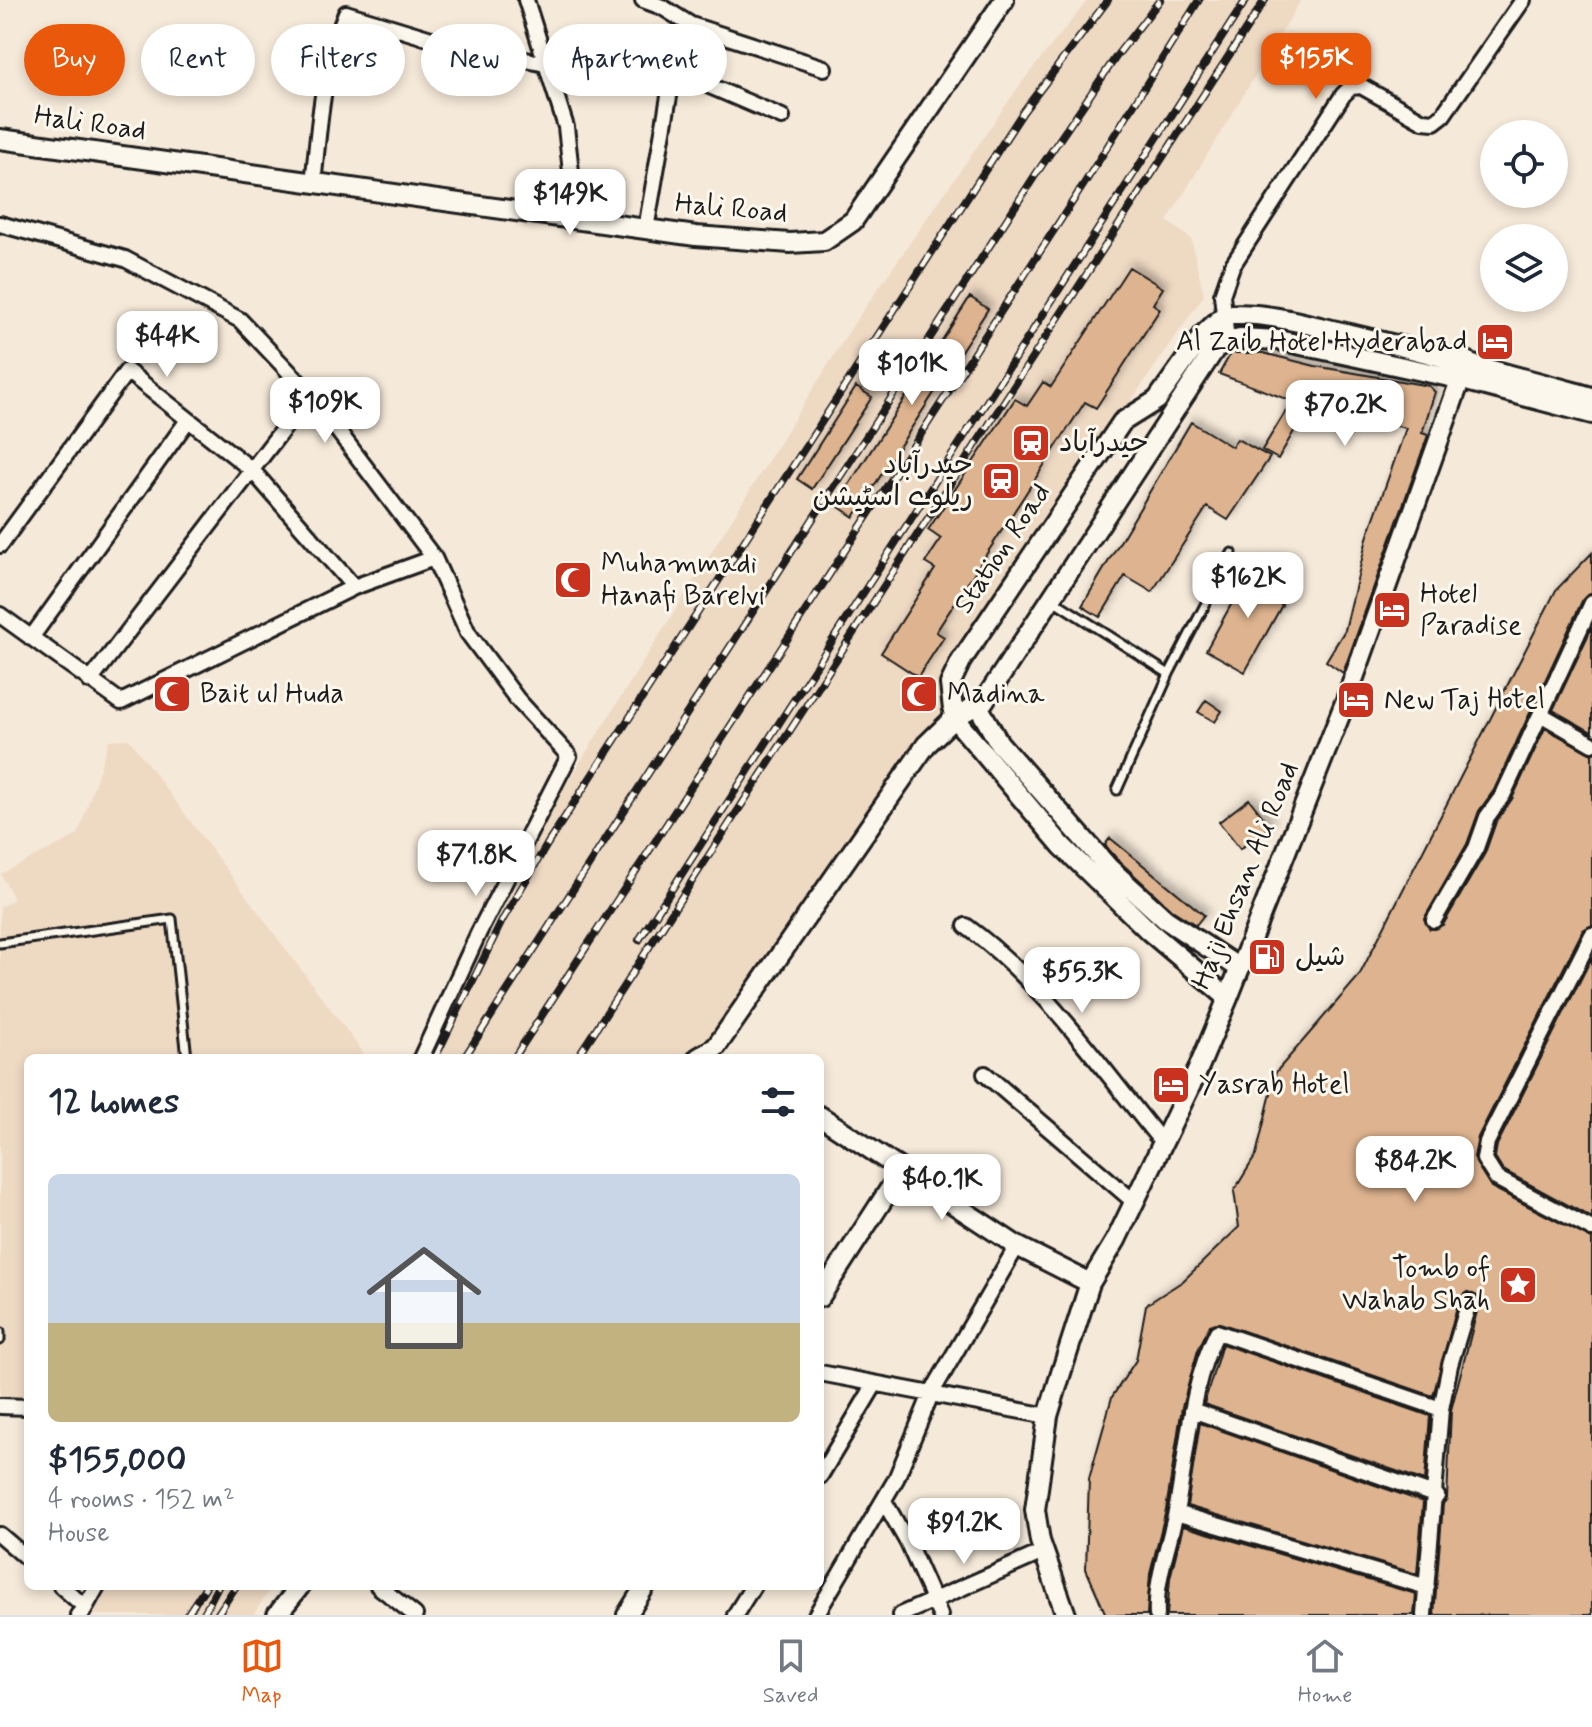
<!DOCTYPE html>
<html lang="en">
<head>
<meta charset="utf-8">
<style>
  body { margin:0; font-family:Mynerve,"Playpen Sans Arabic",sans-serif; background:#f2f2f3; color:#1f2937; height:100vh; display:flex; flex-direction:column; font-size:30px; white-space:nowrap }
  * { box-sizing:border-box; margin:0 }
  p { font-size:26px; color:#747a83 }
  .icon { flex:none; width:44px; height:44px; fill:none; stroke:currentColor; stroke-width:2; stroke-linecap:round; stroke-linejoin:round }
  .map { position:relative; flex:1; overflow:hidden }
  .details { position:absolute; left:24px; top:1054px; width:800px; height:536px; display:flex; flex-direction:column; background:#fff; border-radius:12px; box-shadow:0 4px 12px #0003 }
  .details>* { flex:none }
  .guide { position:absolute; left:24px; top:24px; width:800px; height:72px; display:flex; gap:16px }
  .fabs { position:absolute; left:1480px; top:120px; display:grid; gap:16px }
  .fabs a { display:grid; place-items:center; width:88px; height:88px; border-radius:50%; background:#fff; box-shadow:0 4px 12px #0003; font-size:40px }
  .price { position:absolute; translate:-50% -68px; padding:0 18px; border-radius:16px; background:#fff; color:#222; font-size:26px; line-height:52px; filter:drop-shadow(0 2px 4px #0008) }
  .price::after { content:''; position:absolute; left:50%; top:48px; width:24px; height:18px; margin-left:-12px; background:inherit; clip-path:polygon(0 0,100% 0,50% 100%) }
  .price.selected { background:#ea580c; color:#fff }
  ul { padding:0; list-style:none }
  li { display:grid; align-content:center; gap:16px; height:424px; padding:0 24px }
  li+li { border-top:2px solid #e0e1e3 }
  li span { display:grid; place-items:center; height:248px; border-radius:12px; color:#555 }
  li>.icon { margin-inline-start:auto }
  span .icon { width:144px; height:144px; fill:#fffc; stroke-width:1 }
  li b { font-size:34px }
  h2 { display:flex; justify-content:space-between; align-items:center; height:96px; padding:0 24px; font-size:34px }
  .chip { padding:0 28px; border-radius:36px; background:#fff; box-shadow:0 4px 12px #0003; font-size:28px; line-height:72px }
  .chip.selected { background:#ea580c; color:#fff }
  .menu { display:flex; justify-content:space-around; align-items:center; height:112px; border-top:2px solid #e0e1e3; background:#fff; font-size:22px; color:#747a83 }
  .menu a { display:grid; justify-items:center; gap:4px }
  .menu .selected { color:#ea580c }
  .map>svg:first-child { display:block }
  .built { fill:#eed9c3 }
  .building { fill:#deb38f; stroke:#1c1c1c; stroke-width:2; filter:url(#shadow) }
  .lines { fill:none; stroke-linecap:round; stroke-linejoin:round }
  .service-casing { stroke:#1c1c1c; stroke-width:13 }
  .minor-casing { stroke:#1c1c1c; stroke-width:20 }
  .tertiary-casing { stroke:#1c1c1c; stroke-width:24 }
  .service { stroke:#fbf7ec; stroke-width:7 }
  .minor { stroke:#fbf7ec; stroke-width:14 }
  .tertiary { stroke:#fbf7ec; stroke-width:18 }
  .rail-casing { stroke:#1c1c1c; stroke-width:8 }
  .rail { stroke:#fbf7ec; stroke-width:5; stroke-dasharray:15; stroke-linecap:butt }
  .labels { text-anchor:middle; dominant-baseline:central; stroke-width:6; stroke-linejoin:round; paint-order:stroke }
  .street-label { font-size:28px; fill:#1c1c1c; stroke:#fbf7ec }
  .poi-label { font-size:28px; fill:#1c1c1c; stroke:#fbf7ec; text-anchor:start }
</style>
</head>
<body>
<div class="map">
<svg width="1592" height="1615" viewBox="0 0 1592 1615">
  <defs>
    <filter id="shadow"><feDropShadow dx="5" dy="-5" stdDeviation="4" flood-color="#0004"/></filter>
  </defs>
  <rect width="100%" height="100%" fill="#f5e9d9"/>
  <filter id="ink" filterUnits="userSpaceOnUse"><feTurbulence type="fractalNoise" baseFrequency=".0125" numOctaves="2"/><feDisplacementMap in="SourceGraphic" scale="16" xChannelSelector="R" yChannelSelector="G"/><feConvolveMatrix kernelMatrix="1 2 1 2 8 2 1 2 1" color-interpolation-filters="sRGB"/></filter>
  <g filter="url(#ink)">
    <path class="built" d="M 1088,0 L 1301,0 L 1167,221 L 1191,239 L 1204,295 L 942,675 L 941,718 L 711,1035 L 688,1058 L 428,1058 L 558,798 L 853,325 L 1022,82 Z
      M 129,739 L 367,1058 L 28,1058 L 28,1409 L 0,1409 L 0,907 L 14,899 L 1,874 L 78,835 L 109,740 Z
      M 108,1586 L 272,1586 L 253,1615 L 93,1615 Z"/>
    <path class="building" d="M 1129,267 L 1163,288 L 1153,304 L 1160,309 L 1096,408 L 1085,402 L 936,632 L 944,637 L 918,677 L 881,653 L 935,569 L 925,563 L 941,539 L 928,530 L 1015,399 L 1027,406 L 1043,382 L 1051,387 Z
      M 970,297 L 988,309 L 854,517 L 836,505 Z
      M 1231,353 L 1263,353 L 1315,366 L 1429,386 L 1435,392 L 1422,433 L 1428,435 L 1343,673 L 1326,661 L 1345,630 L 1367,538 L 1406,428 L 1387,424 L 1391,401 L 1347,394 L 1316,410 L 1308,407 L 1278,459 L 1262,450 L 1292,401 L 1219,374 Z
      M 856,387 L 872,397 L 812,489 L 797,479 Z
      M 1191,422 L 1232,447 L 1237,439 L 1270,457 L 1228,520 L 1207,507 L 1152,592 L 1125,576 L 1100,617 L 1082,606 Z
      M 1592,553 L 1592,593 L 1583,599 L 1494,790 L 1479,811 L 1467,844 L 1424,919 L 1430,929 L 1443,925 L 1485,853 L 1496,822 L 1512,799 L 1545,728 L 1592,754 L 1592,925 L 1583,930 L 1478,1137 L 1474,1157 L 1491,1187 L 1592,1239 L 1592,1615 L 1434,1615 L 1443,1504 L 1447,1499 L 1451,1410 L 1479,1304 L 1477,1296 L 1468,1292 L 1459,1299 L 1433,1396 L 1220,1323 L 1210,1325 L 1198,1350 L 1182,1407 L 1166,1510 L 1150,1574 L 1147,1615 L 1106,1615 L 1086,1569 L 1089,1479 L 1112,1397 L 1136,1360 L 1146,1305 L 1183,1281 L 1239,1227 L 1234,1191 L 1256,1155 L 1276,1072 L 1359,976 L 1556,590 Z
      M 1267,564 L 1286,576 L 1272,599 L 1282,605 L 1245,672 L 1206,650 L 1243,583 L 1251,588 Z
      M 1592,627 L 1592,732 L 1553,710 Z
      M 1206,700 L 1222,711 L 1215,722 L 1198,712 Z
      M 1249,799 L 1270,826 L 1240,849 L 1219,822 Z
      M 1110,838 L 1204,915 L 1196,925 L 1172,910 L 1118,860 L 1105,845 Z
      M 1592,957 L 1592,1218 L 1503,1170 L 1495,1157 L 1497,1145 Z
      M 1222,1344 L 1430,1416 L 1425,1481 L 1204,1404 Z
      M 1200,1423 L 1423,1502 L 1417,1574 L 1187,1506 Z
      M 1183,1526 L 1416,1594 L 1414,1615 L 1167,1615 L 1170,1578 Z"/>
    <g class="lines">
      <g class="service-casing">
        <path id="service" d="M 1053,600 L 1169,674 L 1232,553
          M 1117,790 L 1169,674
          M 0,943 L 172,919 L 187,1058
          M 0,1332 L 0,1340"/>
      </g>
      <g class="minor-casing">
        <path id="minor" d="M 526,0 L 566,127 L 576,216
          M 643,0 L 662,7 L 691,25 L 672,79 L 646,229
          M 691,25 L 824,68
          M 675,71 L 782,117
          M 313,184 C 320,120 321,74 346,13 L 451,45 L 546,64
          M 0,224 L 125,259 L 240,320 L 310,394 L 434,558 L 468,633 L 517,699 L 569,756 L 479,932 L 421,1058
          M 1227,341 L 1222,295 L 1232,266 L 1343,95 L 1351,87 L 1361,86 L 1423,121 L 1434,122 L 1443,115 L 1523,0
          M 0,545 L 127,371 L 252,470 L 354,587
          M 0,615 L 121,702 L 354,587 L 434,558
          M 31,638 L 188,420
          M 90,681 L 310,394
          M 1542,715 L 1592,744
          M 1434,920 L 1476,848 L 1487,817 L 1503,795 L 1592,603
          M 966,926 C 1043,982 1102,1069 1162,1142
          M 1592,935 L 1487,1142 L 1484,1159 L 1496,1178 L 1592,1229
          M 985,1074 L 1132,1200
          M 820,1373 L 1048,1416
          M 0,1406 L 28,1407
          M 1192,1410 L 1437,1496
          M 820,1476 L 875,1384
          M 884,1501 L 908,1543 L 940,1615
          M 1176,1513 L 1427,1587
          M 0,1535 L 28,1559
          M 61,1586 L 85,1607 L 78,1615
          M 378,1586 L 415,1615
          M 81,1615 L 97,1586
          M 735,1615 L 753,1586
          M 816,1615 L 896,1479 L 931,1394 L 1017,1246
          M 900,1615 L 1043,1552
          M 1157,1615 C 1155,1580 1169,1546 1176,1512 C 1188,1452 1189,1387 1217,1332 L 1441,1409
          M 1424,1615 L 1441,1409 L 1450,1365 L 1469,1302"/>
      </g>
      <g class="tertiary-casing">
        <path id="tertiary" d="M 0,139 L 696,236 L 790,243 L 824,241 L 853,221 L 1004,0
          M 978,706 L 999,743 L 1109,868 L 1165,919 L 1239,968
          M 954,718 L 950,684 L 961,661 L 1122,422 L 1157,400 L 1204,334 L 1224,315 C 1266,311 1309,325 1350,334 C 1431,353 1511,375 1592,397
          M 954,718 L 1062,846 L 1149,931 L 1228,998
          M 698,1058 L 716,1047 L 926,745 L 954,718 L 984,701 L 1215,349 L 1227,341 L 1240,338 L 1278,340 L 1459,379 L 1592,414
          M 820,1116 L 1017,1246 L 1090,1283
          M 820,1297 L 902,1170
          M 277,1615 L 300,1586
          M 627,1615 L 645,1586
          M 1066,1615 L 1040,1541 L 1035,1510 L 1048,1416 L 1061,1373 L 1090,1283 L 1116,1240 L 1196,1074 L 1228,998 L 1346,700 L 1467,361"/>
      </g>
      <use href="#service" class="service"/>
      <use href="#minor" class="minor"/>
      <use href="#tertiary" class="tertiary"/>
      <g class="rail-casing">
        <path id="rail" d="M 639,940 L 1246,0
          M 435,1058 L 503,919 L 548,843 L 1023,112 L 1108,0
          M 464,1058 L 1036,174 L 1118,54 L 1160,0
          M 514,1058 L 1084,184 L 1199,0
          M 577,1058 L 1265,0
          M 187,1615 L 206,1586
          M 203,1615 L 218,1586
          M 217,1615 L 236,1586"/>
      </g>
      <use href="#rail" class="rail"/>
    </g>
  </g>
  <defs>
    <g id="hotel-square" transform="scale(2)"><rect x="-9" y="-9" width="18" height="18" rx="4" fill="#c8321e" stroke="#fbf7ec"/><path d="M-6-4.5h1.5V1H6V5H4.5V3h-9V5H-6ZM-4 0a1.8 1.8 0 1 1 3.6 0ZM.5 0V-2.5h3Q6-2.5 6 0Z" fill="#fff"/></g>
    <g id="station-square" transform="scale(2)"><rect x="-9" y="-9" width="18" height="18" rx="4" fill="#c8321e" stroke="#fbf7ec"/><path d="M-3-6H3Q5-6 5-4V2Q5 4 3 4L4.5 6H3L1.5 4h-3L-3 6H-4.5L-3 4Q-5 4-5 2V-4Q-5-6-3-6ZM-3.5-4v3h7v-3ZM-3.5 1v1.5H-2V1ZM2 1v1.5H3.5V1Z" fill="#fff"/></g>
    <g id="mosque-square" transform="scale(2)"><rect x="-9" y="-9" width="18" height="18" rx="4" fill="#c8321e" stroke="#fbf7ec"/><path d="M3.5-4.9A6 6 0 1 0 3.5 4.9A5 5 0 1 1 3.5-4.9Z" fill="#fff"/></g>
    <g id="fuel-square" transform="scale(2)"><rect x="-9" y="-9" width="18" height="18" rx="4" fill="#c8321e" stroke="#fbf7ec"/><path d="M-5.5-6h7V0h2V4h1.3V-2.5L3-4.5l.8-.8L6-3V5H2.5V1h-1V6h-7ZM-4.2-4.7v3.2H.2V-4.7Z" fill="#fff"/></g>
    <g id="sight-square" transform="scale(2)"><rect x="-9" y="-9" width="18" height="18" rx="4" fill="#c8321e" stroke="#fbf7ec"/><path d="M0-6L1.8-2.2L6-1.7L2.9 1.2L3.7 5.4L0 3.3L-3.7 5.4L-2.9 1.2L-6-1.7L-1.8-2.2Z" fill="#fff"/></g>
  </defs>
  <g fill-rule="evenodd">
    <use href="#hotel-square" x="1495" y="342"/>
    <use href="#station-square" x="1031" y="443"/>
    <use href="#station-square" x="1001" y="481"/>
    <use href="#mosque-square" x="573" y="580"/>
    <use href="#hotel-square" x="1392" y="610"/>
    <use href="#mosque-square" x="172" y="694"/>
    <use href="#mosque-square" x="919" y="694"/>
    <use href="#hotel-square" x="1356" y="700"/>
    <use href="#fuel-square" x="1267" y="957"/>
    <use href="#hotel-square" x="1171" y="1085"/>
    <use href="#sight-square" x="1518" y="1285"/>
  </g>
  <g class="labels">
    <g class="street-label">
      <text transform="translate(90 124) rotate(8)">Hali Road</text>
      <text transform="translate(731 209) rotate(5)">Hali Road</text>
      <text transform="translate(1003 549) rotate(-56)">Station Road</text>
      <text transform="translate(1246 876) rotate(-68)">Haji Ehsan Ali Road</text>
    </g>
    <g class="poi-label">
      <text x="1467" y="342" text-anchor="end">Al Zaib Hotel Hyderabad</text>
      <text x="1059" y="443">حیدرآباد</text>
      <text x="973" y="465" text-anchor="end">حیدرآباد<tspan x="973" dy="32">ریلوے اسٹیشن</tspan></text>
      <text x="601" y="564">Muhammadi<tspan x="601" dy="32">Hanafi Barelvi</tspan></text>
      <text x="1420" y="594">Hotel<tspan x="1420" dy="32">Paradise</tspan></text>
      <text x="200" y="694">Bait ul Huda</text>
      <text x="947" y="694">Madina</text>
      <text x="1384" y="700">New Taj Hotel</text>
      <text x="1295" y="957">شیل</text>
      <text x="1199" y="1085">Yasrab Hotel</text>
      <text x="1490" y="1269" text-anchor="end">Tomb of<tspan x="1490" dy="32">Wahab Shah</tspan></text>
    </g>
  </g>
</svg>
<div class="fabs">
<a><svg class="icon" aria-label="locate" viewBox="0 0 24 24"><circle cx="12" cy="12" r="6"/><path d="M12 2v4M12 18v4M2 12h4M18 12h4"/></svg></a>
<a><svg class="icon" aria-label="layers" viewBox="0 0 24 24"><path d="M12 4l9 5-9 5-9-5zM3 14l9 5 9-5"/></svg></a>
</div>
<b class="price selected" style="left:1316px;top:101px">$155K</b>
<b class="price" style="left:570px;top:237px">$149K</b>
<b class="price" style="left:167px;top:379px">$44K</b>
<b class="price" style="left:912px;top:407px">$101K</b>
<b class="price" style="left:325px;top:445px">$109K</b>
<b class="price" style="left:1345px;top:448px">$70.2K</b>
<b class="price" style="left:1248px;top:620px">$162K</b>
<b class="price" style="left:476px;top:898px">$71.8K</b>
<b class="price" style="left:1082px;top:1015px">$55.3K</b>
<b class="price" style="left:1415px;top:1204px">$84.2K</b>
<b class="price" style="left:942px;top:1222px">$40.1K</b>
<b class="price" style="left:964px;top:1566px">$91.2K</b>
<div class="guide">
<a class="chip selected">Buy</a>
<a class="chip">Rent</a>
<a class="chip">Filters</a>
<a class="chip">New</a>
<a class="chip">Apartment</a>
</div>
<section class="details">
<h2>12 homes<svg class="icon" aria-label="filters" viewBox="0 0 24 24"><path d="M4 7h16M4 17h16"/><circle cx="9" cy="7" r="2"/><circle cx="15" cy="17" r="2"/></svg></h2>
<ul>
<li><span style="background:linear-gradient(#c9d6e8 60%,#c2b280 0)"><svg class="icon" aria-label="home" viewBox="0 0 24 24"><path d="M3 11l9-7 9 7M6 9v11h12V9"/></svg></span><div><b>$155,000</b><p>4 rooms · 152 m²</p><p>House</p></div></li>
</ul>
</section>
</div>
<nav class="menu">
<a class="selected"><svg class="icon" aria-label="map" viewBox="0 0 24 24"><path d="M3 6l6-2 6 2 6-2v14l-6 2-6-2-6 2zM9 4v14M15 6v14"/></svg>Map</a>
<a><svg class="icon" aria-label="saved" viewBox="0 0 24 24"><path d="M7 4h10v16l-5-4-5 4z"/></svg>Saved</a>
<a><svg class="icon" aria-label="home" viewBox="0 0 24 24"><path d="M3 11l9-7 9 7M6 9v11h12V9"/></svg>Home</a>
</nav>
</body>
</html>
